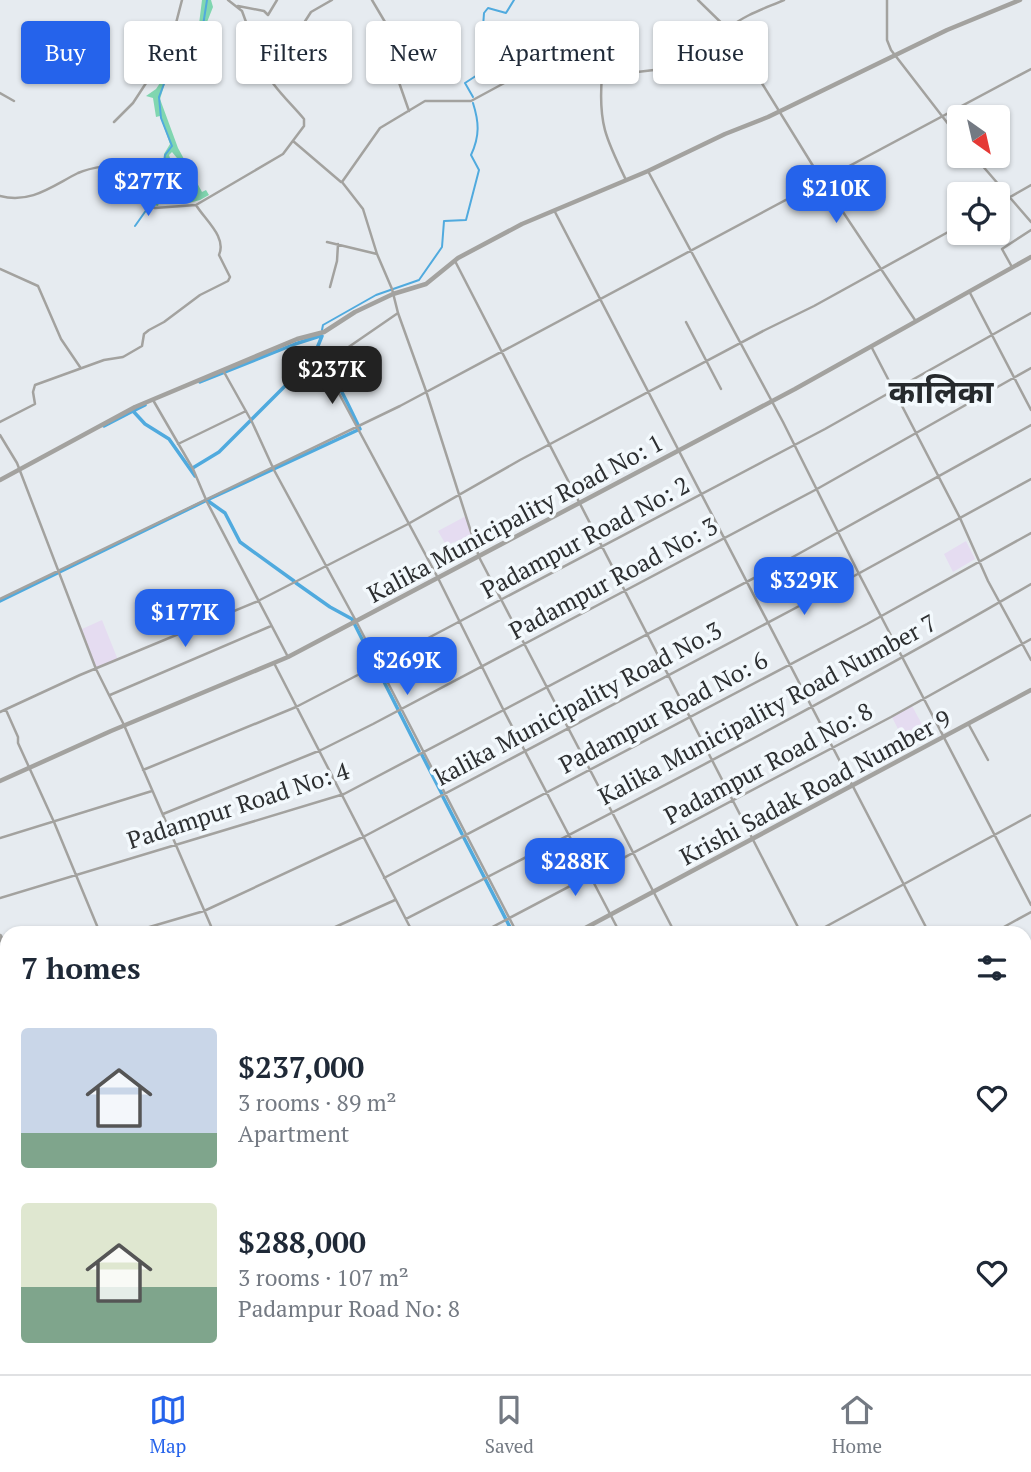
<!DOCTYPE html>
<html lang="en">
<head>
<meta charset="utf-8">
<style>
  body { margin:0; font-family:"PT Serif","Noto Sans Devanagari",serif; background:#f2f2f3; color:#1f2937; height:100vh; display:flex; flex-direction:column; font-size:26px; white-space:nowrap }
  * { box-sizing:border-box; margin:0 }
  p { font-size:23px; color:#747a83 }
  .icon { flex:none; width:38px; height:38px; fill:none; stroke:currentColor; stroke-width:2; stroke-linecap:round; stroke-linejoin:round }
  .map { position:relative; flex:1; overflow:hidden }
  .sheet { position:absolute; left:0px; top:926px; width:1032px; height:450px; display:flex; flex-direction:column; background:#fff; border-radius:21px 21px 0 0; box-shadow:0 2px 5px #0004 }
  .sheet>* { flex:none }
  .guide { position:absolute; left:21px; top:21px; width:990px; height:63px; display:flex; gap:14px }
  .needle { width:46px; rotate:146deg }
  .fabs { position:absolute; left:947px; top:105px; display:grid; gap:14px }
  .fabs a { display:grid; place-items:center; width:63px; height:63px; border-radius:7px; background:#fff; box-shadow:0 2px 5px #0004; font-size:35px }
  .price { position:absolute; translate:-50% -60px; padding:0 16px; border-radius:14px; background:#2563eb; color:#fff; font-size:23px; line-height:46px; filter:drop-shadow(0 2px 4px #0008) }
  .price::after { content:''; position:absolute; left:50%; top:42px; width:21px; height:16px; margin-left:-10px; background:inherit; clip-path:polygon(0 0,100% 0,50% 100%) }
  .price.selected { background:#222; color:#fff }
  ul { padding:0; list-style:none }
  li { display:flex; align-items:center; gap:21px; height:175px; padding:0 21px }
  li span { display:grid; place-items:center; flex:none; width:196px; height:140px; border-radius:7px; color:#555 }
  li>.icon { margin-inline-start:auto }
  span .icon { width:84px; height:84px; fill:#fffc; stroke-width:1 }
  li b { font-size:30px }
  h2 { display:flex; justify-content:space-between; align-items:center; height:84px; padding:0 21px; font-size:30px }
  .pill { padding:0 24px; border-radius:7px; background:#fff; box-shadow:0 2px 5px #0004; font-size:24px; line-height:63px }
  .pill.selected { background:#2563eb; color:#fff }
  .menu { display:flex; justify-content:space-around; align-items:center; height:98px; border-top:2px solid #e0e1e3; background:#fff; font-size:19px; color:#747a83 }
  .menu a { display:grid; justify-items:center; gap:4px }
  .menu .selected { color:#2563eb }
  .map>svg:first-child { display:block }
  .education { fill:#e5dcf1 }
  .green { fill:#80d6b0 }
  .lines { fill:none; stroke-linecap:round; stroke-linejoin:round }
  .stream { stroke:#50aade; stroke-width:2 }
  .canal { stroke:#50aade; stroke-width:3.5 }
  .river { stroke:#50aade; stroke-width:5 }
  .minor { stroke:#a3a29f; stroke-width:2.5 }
  .tertiary { stroke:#a3a29f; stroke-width:4.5 }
  .labels { text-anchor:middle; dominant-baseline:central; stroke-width:7; stroke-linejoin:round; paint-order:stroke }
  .street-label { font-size:24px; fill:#2d2f31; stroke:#f3f9fd }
  .district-label { font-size:32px; font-weight:bold; fill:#262a2d; stroke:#f3f9fd }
</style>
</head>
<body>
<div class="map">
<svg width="1031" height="1374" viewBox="0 0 1031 1374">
  <rect width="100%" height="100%" fill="#e6ebf0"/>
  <path class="education" d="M 466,516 L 473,535 L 446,545 L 438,531 Z
    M 966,541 L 975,559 L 953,572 L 944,554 Z
    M 102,620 L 118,660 L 96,669 L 82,629 Z
    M 912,706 L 923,726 L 902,737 L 892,717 Z"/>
  <path class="green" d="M 202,0 L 211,0 L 213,7 L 198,45 L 165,83 L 160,99 L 178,148 L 202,192 L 206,190 L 209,195 L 200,200 L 189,203 L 195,193 L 191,191 L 186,169 L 172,152 L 169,155 L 172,164 L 169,168 L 169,175 L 166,175 L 167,179 L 158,206 L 148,204 L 145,200 L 149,202 C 155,194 162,176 159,167 L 164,165 L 164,154 L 170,144 L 160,116 L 156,117 L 153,98 L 146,96 L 156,89 L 178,56 L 198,32 Z
    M 1031,1132 L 1031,1374 L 801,1374 L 806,1368 L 1026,1368 L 1026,1138 Z"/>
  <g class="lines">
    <path class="stream" d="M 473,97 L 465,83 L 488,68 C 491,52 495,39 483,27 L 484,13 L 488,8 L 506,13 L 514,0
      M 151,205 L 162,177 L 165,155 L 172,146 L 161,118 L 159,97 L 167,76 L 202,32 L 207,0
      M 135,226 L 147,209
      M 322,330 L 323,325 L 376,295 L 419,280 L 442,247 L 444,221 L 466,220 L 479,170 L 471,155 C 480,136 479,122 473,103
      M 1030,1374 L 1026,1341 L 1031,1329"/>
    <path class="canal" d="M 200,382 L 295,344 L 320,336
      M 145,405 L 133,411 L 145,424 L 169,439 L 195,476
      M 104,426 L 133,411
      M 191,469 L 219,452 L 313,358
      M 208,501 L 225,513 L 240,542 L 294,581
      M 296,583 L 330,607 L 352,619 L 375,665
      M 0,601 L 207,500 L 360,429 C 351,412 332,363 313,358 L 322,336
      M 377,668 L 419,751
      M 422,755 L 442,794
      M 443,797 L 462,834
      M 464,838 L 513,933
      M 0,1077 L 7,1084
      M 296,1368 L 299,1374
      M 903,1368 L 907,1374"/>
    <path class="river" d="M 0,1099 L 7,1106
      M 0,1144 L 7,1137"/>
    <path class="minor" d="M 228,0 L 242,11 L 260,60
      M 372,0 L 385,22 L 381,31 L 409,111
      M 698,0 L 740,41 L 755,72 L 823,182 L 915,320
      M 887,0 L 887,40 L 891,50 L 959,138
      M 238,6 L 264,11 L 268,15 L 277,0
      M 602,76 C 598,123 606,139 626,180
      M 0,93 L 14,101
      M 114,122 L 133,103 L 150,77 L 175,27 L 182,0
      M 293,141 L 341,182
      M 974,156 L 1031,222
      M 649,173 L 783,422 L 859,574 L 1031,905
      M 0,196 C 31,204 52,186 78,173 C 89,168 100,167 111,165 L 114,166 L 147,205 L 155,208 L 196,205 L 283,154 L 304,126 L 304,119 C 288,100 269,84 260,60 L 293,40 L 311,12 L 332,0
      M 998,204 L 1031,185
      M 555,212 L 929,933
      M 327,242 L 377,254
      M 455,261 L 801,933
      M 1012,267 L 1002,249 L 1031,230
      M 0,269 L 38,286 L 61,339 L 80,367
      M 330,287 L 337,261 L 338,244
      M 969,291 L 1031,410
      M 398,313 L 337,355 L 327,371 L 438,578 L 504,711 L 620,933
      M 686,322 L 721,389
      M 872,348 L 960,518 L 988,581 L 1031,660
      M 224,372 L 252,422 L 274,470 L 356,621 L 517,933
      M 153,400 L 193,469 L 207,502 L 288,657
      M 0,422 L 35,404 L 33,392 L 35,385 L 104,360 L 123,357 L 142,346 L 144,334 L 149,330 L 164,322 L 200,295 L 228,281 L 230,277 L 219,255 C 227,237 205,220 196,205
      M 0,435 L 17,463 L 96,669 L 124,725 L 214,933
      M 178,444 L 246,411
      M 0,599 L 400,406 L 1031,69
      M 274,663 L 413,933
      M 110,695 L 271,626
      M 6,710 L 18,737 L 18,743 L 54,822 L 100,933
      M 0,712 L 80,675 L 256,602 L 408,524 L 520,460 L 765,330 L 814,306 L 959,226
      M 969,725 L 988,760
      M 143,770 L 296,707 L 377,665 L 825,429 L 1031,313
      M 163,814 L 321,750 L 373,724 L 817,489 L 1031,368
      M 0,838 L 152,791
      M 384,878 L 867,624 L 1031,533
      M 0,898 L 344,794 L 773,568 L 1031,425
      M 406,919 C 616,811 827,703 1031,584
      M 129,933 L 204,911 L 365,836 L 803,604 L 1031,479
      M 322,933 L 395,900
      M 481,933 L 891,717 L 1031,639
      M 675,933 L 479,557 L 426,391 L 398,313 L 392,289 L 377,254 L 363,209 L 342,182 L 380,128 L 425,101 L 471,101 L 508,81 L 551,70 L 569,68 L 591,74 L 612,75 L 696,65 C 713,58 715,40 729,28 C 744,15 766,8 784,0
      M 814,933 L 1031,815
      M 993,933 L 1031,912
      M 1026,1019 L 1031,1016
      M 1026,1118 L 1031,1129
      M 1026,1137 L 1031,1131
      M 0,1173 L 7,1210
      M 0,1235 L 7,1240
      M 0,1272 L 7,1279
      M 0,1305 L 7,1285
      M 92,1368 L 94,1374
      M 167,1368 L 170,1374
      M 335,1368 L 340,1374
      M 507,1368 L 509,1374
      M 639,1368 L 641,1374
      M 743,1368 L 745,1374
      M 67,1374 L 81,1368
      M 358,1374 L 368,1368
      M 478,1374 L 486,1369
      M 593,1374 L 603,1368
      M 797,1374 L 802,1368"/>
    <path class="tertiary" d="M 0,480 L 135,407 L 297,339 L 324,332 L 355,312 L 393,294 L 426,284 L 458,258 L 522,224 L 648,171 L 725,134 L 768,117 L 947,30 L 1020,0
      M 0,781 L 111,731 L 288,657 L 795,389 L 1031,257
      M 576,933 L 1031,690
      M 0,936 L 7,951"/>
  </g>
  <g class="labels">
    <g class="street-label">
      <text transform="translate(515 518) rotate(-28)">Kalika Municipality Road No: 1</text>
      <text transform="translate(585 537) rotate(-28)">Padampur Road No: 2</text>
      <text transform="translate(613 578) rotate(-28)">Padampur Road No: 3</text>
      <text transform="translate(578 703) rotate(-28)">kalika Municipality Road No.3</text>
      <text transform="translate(767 709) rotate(-28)">Kalika Municipality Road Number 7</text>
      <text transform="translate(663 712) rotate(-28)">Padampur Road No: 6</text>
      <text transform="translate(768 763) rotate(-28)">Padampur Road No: 8</text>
      <text transform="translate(815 787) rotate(-28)">Krishi Sadak Road Number 9</text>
      <text transform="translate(238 805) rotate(-18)">Padampur Road No: 4</text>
    </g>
    <g class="district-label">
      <text x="941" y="391">कालिका</text>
    </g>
  </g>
</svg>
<div class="fabs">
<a><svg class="needle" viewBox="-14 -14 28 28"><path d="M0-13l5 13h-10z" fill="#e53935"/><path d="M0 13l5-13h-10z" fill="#747a83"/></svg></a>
<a><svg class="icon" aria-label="locate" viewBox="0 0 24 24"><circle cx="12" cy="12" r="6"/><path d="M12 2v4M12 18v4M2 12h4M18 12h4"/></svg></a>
</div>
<b class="price" style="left:148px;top:218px">$277K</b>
<b class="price" style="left:836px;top:225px">$210K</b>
<b class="price selected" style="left:332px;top:406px">$237K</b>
<b class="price" style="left:804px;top:617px">$329K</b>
<b class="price" style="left:185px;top:649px">$177K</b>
<b class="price" style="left:407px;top:697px">$269K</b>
<b class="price" style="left:575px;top:898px">$288K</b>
<div class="guide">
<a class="pill selected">Buy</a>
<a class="pill">Rent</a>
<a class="pill">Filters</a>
<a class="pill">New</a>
<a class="pill">Apartment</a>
<a class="pill">House</a>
</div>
<section class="sheet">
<h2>7 homes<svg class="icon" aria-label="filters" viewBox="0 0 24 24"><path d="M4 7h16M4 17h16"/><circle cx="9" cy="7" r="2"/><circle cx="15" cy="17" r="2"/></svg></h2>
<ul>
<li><span style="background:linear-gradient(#c9d6e8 75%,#7fa58c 0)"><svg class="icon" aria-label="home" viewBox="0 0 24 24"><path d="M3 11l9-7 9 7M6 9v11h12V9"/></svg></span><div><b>$237,000</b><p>3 rooms · 89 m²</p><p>Apartment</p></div><svg class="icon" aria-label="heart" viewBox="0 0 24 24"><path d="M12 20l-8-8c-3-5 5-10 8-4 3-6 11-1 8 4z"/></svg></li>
<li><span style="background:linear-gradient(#dfe7d0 60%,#7fa58c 0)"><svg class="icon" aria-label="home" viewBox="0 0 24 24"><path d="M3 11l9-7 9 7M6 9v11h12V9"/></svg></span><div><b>$288,000</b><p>3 rooms · 107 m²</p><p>Padampur Road No: 8</p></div><svg class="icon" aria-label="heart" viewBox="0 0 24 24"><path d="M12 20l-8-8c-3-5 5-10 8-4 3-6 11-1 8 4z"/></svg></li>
</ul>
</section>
</div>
<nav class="menu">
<a class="selected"><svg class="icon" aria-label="map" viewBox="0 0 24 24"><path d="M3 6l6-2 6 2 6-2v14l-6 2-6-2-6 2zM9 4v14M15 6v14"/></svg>Map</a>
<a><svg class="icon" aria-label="saved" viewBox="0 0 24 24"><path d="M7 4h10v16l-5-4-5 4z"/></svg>Saved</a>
<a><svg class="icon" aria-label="home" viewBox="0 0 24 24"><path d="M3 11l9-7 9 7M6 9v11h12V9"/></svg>Home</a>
</nav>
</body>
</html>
